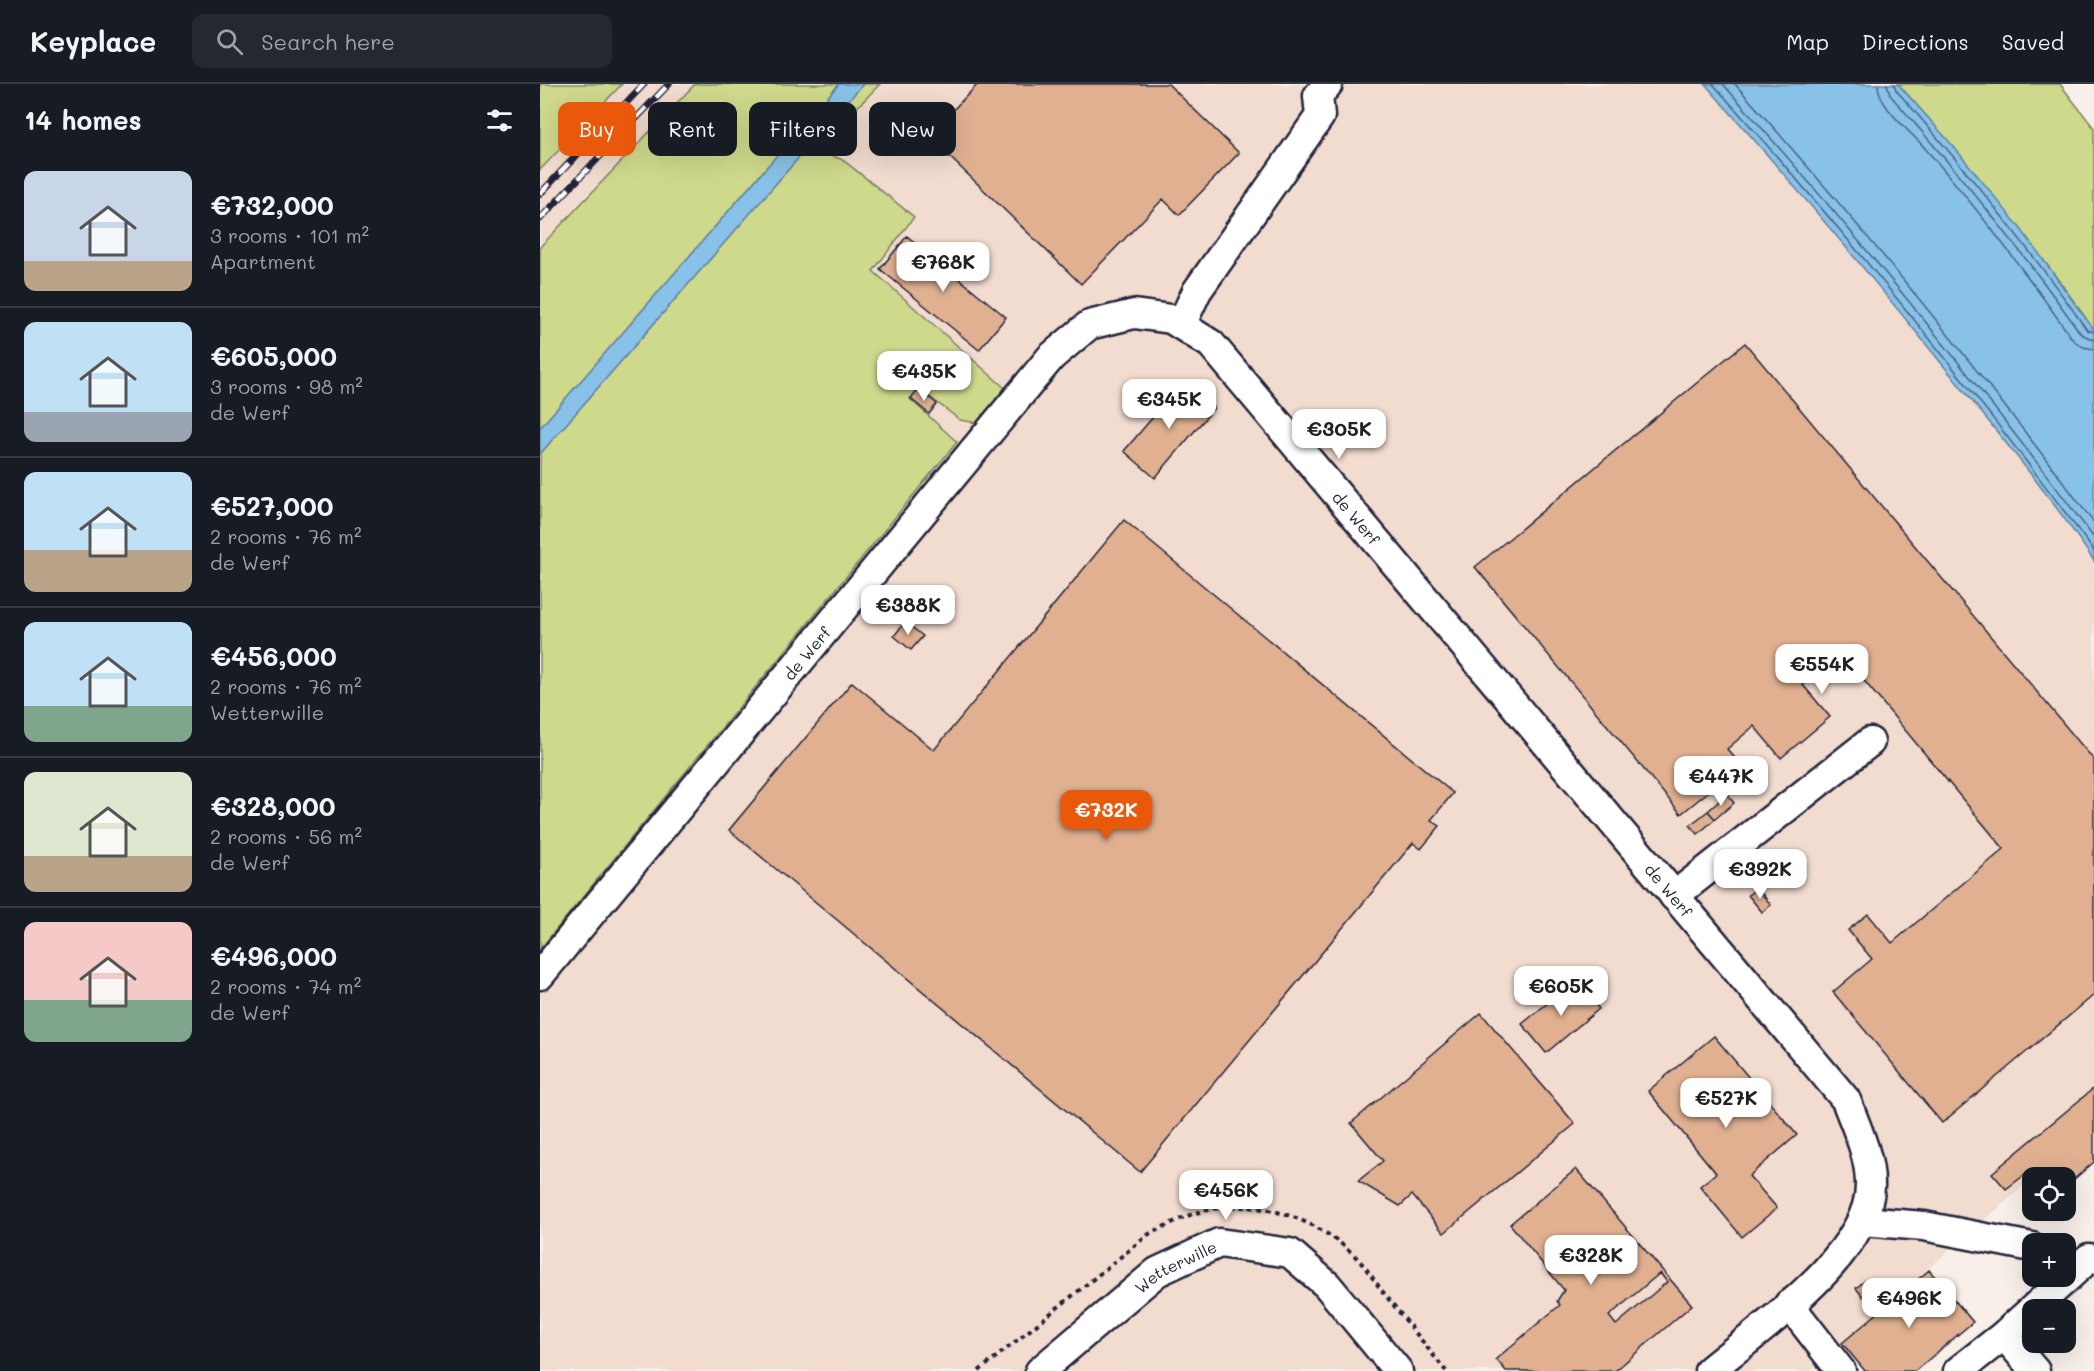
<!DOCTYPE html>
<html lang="en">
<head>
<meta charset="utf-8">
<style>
  body { margin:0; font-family:Mali,sans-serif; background:#242831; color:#f1f3f6; height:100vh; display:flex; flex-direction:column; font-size:22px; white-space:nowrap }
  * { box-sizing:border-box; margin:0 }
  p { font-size:20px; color:#9ea1a6 }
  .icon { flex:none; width:33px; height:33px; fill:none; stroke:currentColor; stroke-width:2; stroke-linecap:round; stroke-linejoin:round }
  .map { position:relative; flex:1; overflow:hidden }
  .panel { display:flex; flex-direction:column; background:#171b24; width:540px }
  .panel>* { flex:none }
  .top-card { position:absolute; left:18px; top:18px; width:570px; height:54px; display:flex; gap:12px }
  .tools { position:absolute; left:1482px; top:1083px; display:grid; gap:12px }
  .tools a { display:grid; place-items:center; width:54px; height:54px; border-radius:12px; background:#171b24; box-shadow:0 6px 24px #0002; font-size:30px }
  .price { position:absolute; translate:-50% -51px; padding:0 14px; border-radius:12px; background:#fff; color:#222; font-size:20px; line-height:39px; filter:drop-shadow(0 2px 3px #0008) }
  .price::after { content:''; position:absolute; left:50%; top:36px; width:18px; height:14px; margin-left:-9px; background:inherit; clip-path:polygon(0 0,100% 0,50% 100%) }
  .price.active { background:#ea580c; color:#fff }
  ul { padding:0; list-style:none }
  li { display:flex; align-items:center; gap:18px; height:150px; padding:0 24px }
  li+li { border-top:2px solid #363941 }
  li span { display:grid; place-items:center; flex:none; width:168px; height:120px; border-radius:12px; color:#555 }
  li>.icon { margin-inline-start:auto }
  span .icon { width:72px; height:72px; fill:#fffc; stroke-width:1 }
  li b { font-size:26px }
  h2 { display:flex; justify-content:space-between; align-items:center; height:72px; padding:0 24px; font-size:26px }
  .pill { padding:0 21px; border-radius:12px; background:#171b24; box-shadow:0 6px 24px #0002; font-size:21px; line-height:54px }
  .pill.active { background:#ea580c; color:#fff }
  header { display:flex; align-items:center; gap:36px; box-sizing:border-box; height:84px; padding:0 30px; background:#171b24; border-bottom:2px solid #363941 }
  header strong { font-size:28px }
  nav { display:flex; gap:33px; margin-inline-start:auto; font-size:21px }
  .search { width:420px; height:54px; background:#242831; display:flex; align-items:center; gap:15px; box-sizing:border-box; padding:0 21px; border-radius:12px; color:#9ea1a6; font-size:22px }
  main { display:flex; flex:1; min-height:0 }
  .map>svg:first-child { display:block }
  .built { fill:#f2dccf }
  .green { fill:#ced98c; stroke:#787e64; stroke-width:1.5 }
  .water { fill:#89c2e8; stroke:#6082a3; stroke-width:1.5 }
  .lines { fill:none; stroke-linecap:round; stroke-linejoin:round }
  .shore { stroke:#4b6280; stroke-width:1.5 }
  .building { fill:#e0b091; stroke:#22223b; stroke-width:1.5; fill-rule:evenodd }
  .minor-casing { stroke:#22223b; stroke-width:33 }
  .path { stroke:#22223b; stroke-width:4; stroke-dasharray:4.5 4.5; stroke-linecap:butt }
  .minor { stroke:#fff; stroke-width:28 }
  .rail-casing { stroke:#22223b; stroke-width:7 }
  .rail { stroke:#fff; stroke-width:4.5; stroke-dasharray:14; stroke-linecap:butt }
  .labels { text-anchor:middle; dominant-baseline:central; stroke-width:4.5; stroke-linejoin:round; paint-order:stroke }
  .street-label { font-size:16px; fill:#22223b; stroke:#fff }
</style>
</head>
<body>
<header>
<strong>Keyplace</strong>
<div class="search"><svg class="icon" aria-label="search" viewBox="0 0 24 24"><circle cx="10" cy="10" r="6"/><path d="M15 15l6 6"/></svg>Search here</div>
<nav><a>Map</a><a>Directions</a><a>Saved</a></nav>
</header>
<main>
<section class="panel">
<h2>14 homes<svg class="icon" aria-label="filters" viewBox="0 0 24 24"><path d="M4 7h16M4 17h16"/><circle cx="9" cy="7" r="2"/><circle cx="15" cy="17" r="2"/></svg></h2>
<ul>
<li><span style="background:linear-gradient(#c9d6e8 75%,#b9a48a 0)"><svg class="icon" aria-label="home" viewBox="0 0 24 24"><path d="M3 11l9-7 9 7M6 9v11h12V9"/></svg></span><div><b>€732,000</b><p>3 rooms · 101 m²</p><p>Apartment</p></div></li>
<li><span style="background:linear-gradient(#bfe0f5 75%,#9aa5b1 0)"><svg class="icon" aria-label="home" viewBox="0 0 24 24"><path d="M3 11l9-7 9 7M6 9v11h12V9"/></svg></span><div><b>€605,000</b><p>3 rooms · 98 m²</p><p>de Werf</p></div></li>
<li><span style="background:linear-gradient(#bfe0f5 65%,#b9a48a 0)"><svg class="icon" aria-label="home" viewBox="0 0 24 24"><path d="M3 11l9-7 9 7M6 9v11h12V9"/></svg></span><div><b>€527,000</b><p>2 rooms · 76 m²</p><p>de Werf</p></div></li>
<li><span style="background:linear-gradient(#bfe0f5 70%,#7fa58c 0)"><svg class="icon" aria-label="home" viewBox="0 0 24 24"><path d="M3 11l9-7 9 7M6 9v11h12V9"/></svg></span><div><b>€456,000</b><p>2 rooms · 76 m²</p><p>Wetterwille</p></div></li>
<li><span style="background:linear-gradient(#dfe7d0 70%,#b9a48a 0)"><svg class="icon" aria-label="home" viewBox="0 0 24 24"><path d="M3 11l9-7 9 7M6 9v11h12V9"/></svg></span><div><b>€328,000</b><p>2 rooms · 56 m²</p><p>de Werf</p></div></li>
<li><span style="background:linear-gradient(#f6c9c9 65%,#7fa58c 0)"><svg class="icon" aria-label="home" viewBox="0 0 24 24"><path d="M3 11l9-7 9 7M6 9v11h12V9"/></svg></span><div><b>€496,000</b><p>2 rooms · 74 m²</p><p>de Werf</p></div></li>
</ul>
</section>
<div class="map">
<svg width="1554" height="1287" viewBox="0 0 1554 1287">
  <rect width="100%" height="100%" fill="#f9efe9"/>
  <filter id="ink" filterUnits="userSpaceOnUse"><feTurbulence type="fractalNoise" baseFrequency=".0167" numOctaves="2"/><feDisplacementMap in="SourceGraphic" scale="12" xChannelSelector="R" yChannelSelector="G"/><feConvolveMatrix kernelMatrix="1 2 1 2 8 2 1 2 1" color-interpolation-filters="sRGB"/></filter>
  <g filter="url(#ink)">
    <path class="built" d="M 82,0 L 155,0 L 0,163 L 0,86 Z
      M 265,0 L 1265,0 L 1554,394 L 1554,1041 L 1270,1287 L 0,1287 L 0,302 Z"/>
    <path class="green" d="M 0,0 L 82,0 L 0,86 Z
      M 155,0 L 299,0 L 0,344 L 0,163 Z
      M 323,0 L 340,0 L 294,47 L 290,71 L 303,76 L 374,133 L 333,187 L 465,304 L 437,339 L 420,336 L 378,304 L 370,315 L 417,358 L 0,865 L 0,370 Z
      M 1358,0 L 1520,0 L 1554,44 L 1554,246 C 1494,159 1428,78 1358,0 Z"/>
    <path class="water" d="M 299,0 L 323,0 L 0,370 L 0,344 Z
      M 1165,0 L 1358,0 L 1414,63 L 1481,145 L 1554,246 L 1554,477 C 1512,414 1463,355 1415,296 C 1334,195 1251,97 1165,0 Z"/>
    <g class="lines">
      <path class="shore" d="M 1173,0 C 1307,150 1434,305 1554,467
        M 1183,0 C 1313,146 1437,297 1554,454
        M 1195,0 C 1321,141 1441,287 1554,439
        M 1338,0 C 1338,23 1369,46 1383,62 C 1437,123 1486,189 1533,256 L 1543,263 L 1554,265
        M 1347,0 L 1350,11 C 1418,88 1482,166 1541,250 L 1554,256
        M 1354,0 L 1356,6 C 1424,83 1488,162 1547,246 L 1554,248"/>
    </g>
    <path class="building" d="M 438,0 L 628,0 L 699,69 L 639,131 L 623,115 L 541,200 L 388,52 Z
      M 367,152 L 466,233 L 439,266 L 340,185 Z
      M 1205,259 L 1554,676 L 1554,911 L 1402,1039 L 1293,908 L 1332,875 L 1308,846 L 1328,830 L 1352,859 L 1464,765 L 1301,569 L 1263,601 L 1290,633 L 1241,674 L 1214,642 L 1187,665 L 1201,681 L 1141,730 L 935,483 Z
      M 643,298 L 674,324 L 615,394 L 584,367 Z
      M 379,305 L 397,320 L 389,330 L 371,315 Z
      M 584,436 L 913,709 L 891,736 L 900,742 L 881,765 L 873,759 L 600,1088 L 189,746 L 312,598 L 394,666 Z
      M 365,538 L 383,552 L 371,566 L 354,552 Z
      M 1187,710 L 1194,719 L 1175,735 L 1168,727 Z
      M 1168,727 L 1175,735 L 1158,750 L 1150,741 Z
      M 1217,804 L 1231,821 L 1222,828 L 1208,811 Z
      M 1036,896 L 1059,925 L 1006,969 L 982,940 Z
      M 941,929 L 1035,1040 L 904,1149 L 872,1111 L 860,1122 L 818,1097 L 843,1077 L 811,1039 Z
      M 1174,952 L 1257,1051 L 1209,1092 L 1237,1124 L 1202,1153 L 1160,1102 L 1176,1089 L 1108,1007 Z
      M 1554,1004 L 1554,1078 L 1526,1102 L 1526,1094 L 1492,1094 L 1492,1098 L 1486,1090 L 1466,1105 L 1452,1089 Z
      M 1036,1085 L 1152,1221 L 1075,1287 L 966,1287 L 956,1275 L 1020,1221 L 1017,1217 L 1024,1206 L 970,1140 ZM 1120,1189 L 1127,1198 L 1076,1241 L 1069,1232 Z
      M 1389,1186 L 1433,1238 L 1375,1287 L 1325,1287 L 1302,1259 Z
      M 1326,1196 L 1334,1205 L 1323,1213 L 1316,1204 Z"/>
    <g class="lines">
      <g class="minor-casing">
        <g id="minor">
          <path d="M 641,241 L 657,207 L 780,32 L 778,12 L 788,0"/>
          <path d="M 1134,812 L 1330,658"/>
          <path id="s1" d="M 0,891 L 511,273 L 549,241 L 594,230 L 631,235 L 671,260 L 1306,1016 C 1316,1043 1330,1071 1330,1100 C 1332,1169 1218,1246 1169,1287"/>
          <path d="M 1322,1137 L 1384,1142 L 1492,1163"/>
          <path d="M 1249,1220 L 1301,1287"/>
          <path d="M 1464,1251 L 1495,1287"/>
          <path id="s2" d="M 500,1287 L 617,1188 L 679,1159 L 750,1169 L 787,1201 L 858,1287"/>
          <path d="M 1418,1287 L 1464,1251 L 1549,1174 L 1554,1175"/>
        </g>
      </g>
      <path class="path" d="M 439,1287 L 609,1150 C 628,1141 647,1130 668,1126 C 719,1115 774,1134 812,1169 C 824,1180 833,1195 843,1208 C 864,1234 885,1261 906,1287"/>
      <use href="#minor" class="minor"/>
      <g class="rail-casing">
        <path id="rail" d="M 0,110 L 104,0
          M 0,135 L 129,0"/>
      </g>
      <use href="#rail" class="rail"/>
    </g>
  </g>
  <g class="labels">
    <g class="street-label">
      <text stroke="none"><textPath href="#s1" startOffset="1209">de Werf</textPath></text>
      <text stroke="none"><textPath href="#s1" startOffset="418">de Werf</textPath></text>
      <text stroke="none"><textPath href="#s1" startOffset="1695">de Werf</textPath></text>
      <text stroke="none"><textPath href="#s2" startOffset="172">Wetterwille</textPath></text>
    </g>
  </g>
</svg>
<div class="tools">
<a><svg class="icon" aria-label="locate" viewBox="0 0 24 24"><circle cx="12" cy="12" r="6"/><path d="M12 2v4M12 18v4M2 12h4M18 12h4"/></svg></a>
<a>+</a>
<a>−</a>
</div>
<b class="price" style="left:403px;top:209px">€768K</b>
<b class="price" style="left:384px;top:318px">€435K</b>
<b class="price" style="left:629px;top:346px">€345K</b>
<b class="price" style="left:799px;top:376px">€305K</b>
<b class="price" style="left:368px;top:552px">€388K</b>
<b class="price" style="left:1282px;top:611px">€554K</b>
<b class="price" style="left:1181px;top:723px">€447K</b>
<b class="price active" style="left:566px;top:757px">€732K</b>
<b class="price" style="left:1220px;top:816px">€392K</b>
<b class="price" style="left:1021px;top:933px">€605K</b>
<b class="price" style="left:1186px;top:1045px">€527K</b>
<b class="price" style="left:686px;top:1137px">€456K</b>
<b class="price" style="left:1051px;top:1202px">€328K</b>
<b class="price" style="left:1369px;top:1245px">€496K</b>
<div class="top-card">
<a class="pill active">Buy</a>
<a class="pill">Rent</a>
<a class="pill">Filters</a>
<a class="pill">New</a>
</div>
</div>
</main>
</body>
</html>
